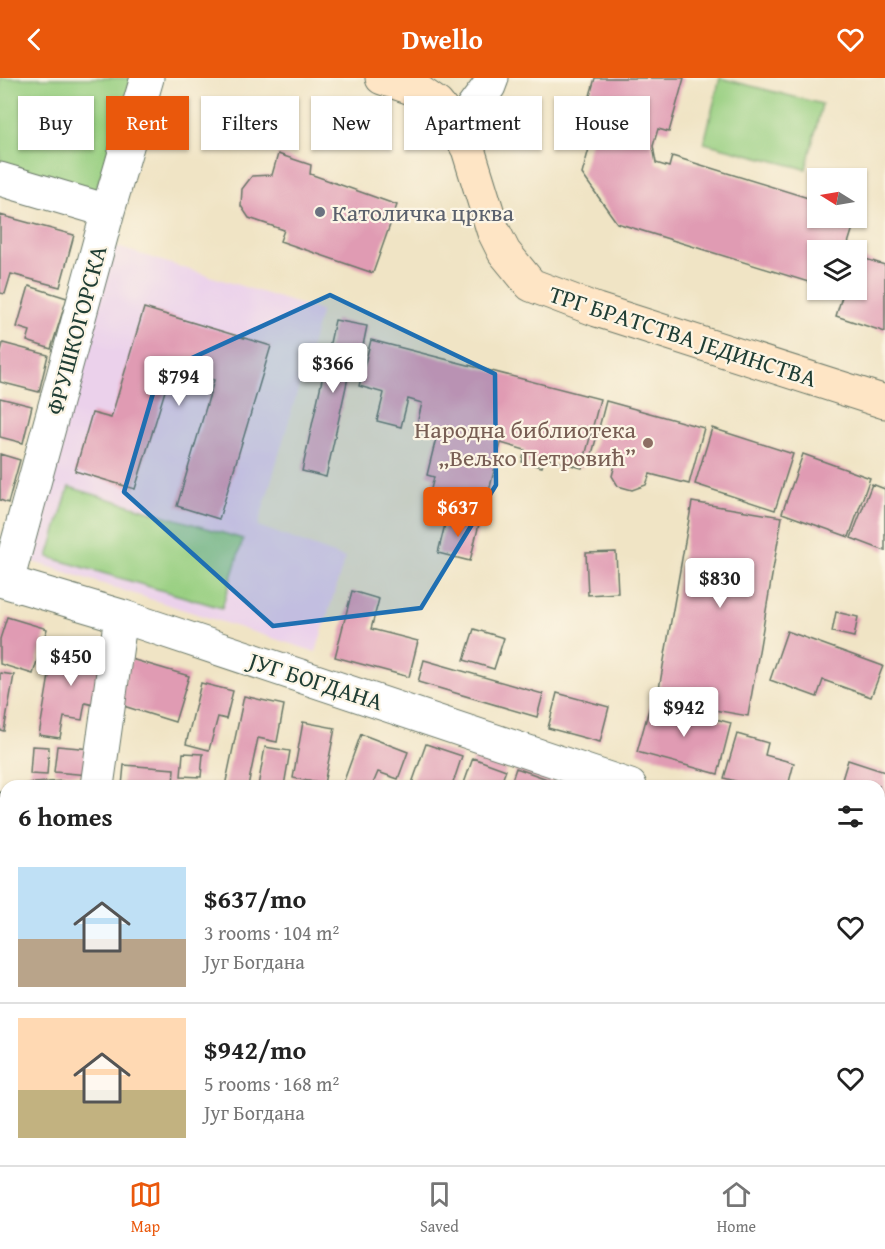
<!DOCTYPE html>
<html lang="en">
<head>
<meta charset="utf-8">
<style>
  body { margin:0; font-family:"Gentium Book Plus",serif; background:#f2f2f2; color:#222; height:100vh; display:flex; flex-direction:column; font-size:22px; white-space:nowrap }
  * { box-sizing:border-box; margin:0 }
  p { font-size:20px; color:#767676 }
  .icon { flex:none; width:33px; height:33px; fill:none; stroke:currentColor; stroke-width:2; stroke-linecap:round; stroke-linejoin:round }
  .map { position:relative; flex:1; overflow:hidden }
  .drawer { position:absolute; left:0px; top:702px; width:885px; height:386px; display:flex; flex-direction:column; background:#fff; border-radius:18px 18px 0 0; box-shadow:0 2px 4px #0004 }
  .drawer>* { flex:none }
  .banner { position:absolute; left:18px; top:18px; width:849px; height:54px; display:flex; gap:12px }
  .needle { width:39px; rotate:281deg }
  .fabs { position:absolute; left:807px; top:90px; display:grid; gap:12px }
  .fabs a { display:grid; place-items:center; width:60px; height:60px; border-radius:0px; background:#fff; box-shadow:0 2px 4px #0004; font-size:30px }
  .price { position:absolute; translate:-50% -51px; padding:0 14px; border-radius:6px; background:#fff; color:#222; font-size:20px; line-height:39px; filter:drop-shadow(0 2px 3px #0008) }
  .price::after { content:''; position:absolute; left:50%; top:36px; width:18px; height:14px; margin-left:-9px; background:inherit; clip-path:polygon(0 0,100% 0,50% 100%) }
  .price.current { background:#ea580c; color:#fff }
  ul { padding:0; list-style:none }
  li { display:flex; align-items:center; gap:18px; height:150px; padding:0 18px }
  li+li { border-top:2px solid #e0e0e0 }
  li span { display:grid; place-items:center; flex:none; width:168px; height:120px; border-radius:0px; color:#555 }
  li>.icon { margin-inline-start:auto }
  span .icon { width:72px; height:72px; fill:#fffc; stroke-width:1 }
  li b { font-size:26px }
  h2 { display:flex; justify-content:space-between; align-items:center; height:72px; padding:0 18px; font-size:26px }
  .tag { padding:0 21px; border-radius:0px; background:#fff; box-shadow:0 2px 4px #0004; font-size:21px; line-height:54px }
  .tag.current { background:#ea580c; color:#fff }
  header { display:flex; justify-content:space-between; align-items:center; height:78px; padding:0 18px; background:#ea580c; color:#fff; font-size:27px; font-weight:600 }
  .menu { display:flex; justify-content:space-around; align-items:center; height:84px; border-top:2px solid #e0e0e0; background:#fff; font-size:16px; color:#767676 }
  .menu a { display:grid; justify-items:center; gap:3px }
  .menu .current { color:#ea580c }
  .map>svg:first-child { display:block }
  .built { fill:#ebd1eb }
  .green { fill:#98cf81; stroke:#5c865a; stroke-width:1.5 }
  .forest { fill:#7ab26f; stroke:#4c7852; stroke-width:1.5 }
  .building { fill:#e09bb3 }
  .lines { fill:none; stroke-linecap:round; stroke-linejoin:round }
  .street-casing { stroke:#687767; stroke-width:35 }
  .secondary-casing { stroke:#687767; stroke-width:35 }
  .street { stroke:#fff; stroke-width:33 }
  .secondary { stroke:#fee5c5; stroke-width:33 }
  .marked { fill:#1f6fb2; fill-opacity:0.2; stroke:#1f6fb2; stroke-width:4.5; stroke-linejoin:round }
  .worship-dot { fill:#6b7280; stroke:#fcf5e5; stroke-width:2 }
  .education-dot { fill:#8d6e63; stroke:#fcf5e5; stroke-width:2 }
  .labels { text-anchor:middle; dominant-baseline:central; stroke-width:4.5; stroke-linejoin:round; paint-order:stroke }
  .worship-label { font-size:24px; fill:#5b616d; stroke:#fcf5e5; text-anchor:start }
  .street-label { font-size:24px; fill:#1f3d34; stroke:#fcf5e5 }
  .education-label { font-size:24px; fill:#785e54; stroke:#fcf5e5; text-anchor:end }
</style>
</head>
<body>
<header><svg class="icon" aria-label="back" viewBox="0 0 24 24"><path d="M15 5l-7 7 7 7"/></svg>Dwello<svg class="icon" aria-label="heart" viewBox="0 0 24 24"><path d="M12 20l-8-8c-3-5 5-10 8-4 3-6 11-1 8 4z"/></svg></header>
<div class="map">
<svg width="885" height="1087" viewBox="0 0 885 1087">
  <rect width="100%" height="100%" fill="#fcf5e5"/>
  <filter id="ink" filterUnits="userSpaceOnUse"><feTurbulence type="fractalNoise" baseFrequency=".0167" numOctaves="2"/><feDisplacementMap in="SourceGraphic" scale="12" xChannelSelector="R" yChannelSelector="G"/><feConvolveMatrix kernelMatrix="1 2 1 2 8 2 1 2 1" color-interpolation-filters="sRGB"/></filter>
  <filter id="wash" filterUnits="userSpaceOnUse"><feTurbulence type="fractalNoise" baseFrequency=".008" numOctaves="4" result="noise"/><feDisplacementMap in="SourceGraphic" scale="24" xChannelSelector="R" yChannelSelector="G"/><feGaussianBlur stdDeviation="1.35" result="paint"/><feColorMatrix in="noise" values="0 0 0 0 0 0 0 0 0 0 0 0 0 0 0 0 0 1.4 0 .05"/><feComposite in="paint" operator="in"/></filter>
  <g filter="url(#wash)">
    <rect width="100%" height="100%" fill="#f0e4c5"/>
    <path class="built" d="M 111,167 L 321,233 L 258,448 L 345,480 L 316,574 L 25,481 Z"/>
    <path class="green" d="M 0,0 L 132,0 L 95,116 L 0,87 Z
      M 720,0 L 822,26 L 806,91 L 704,65 Z
      M 69,409 L 243,461 L 222,530 L 48,479 Z"/>
    <path class="forest" d="M 420,1082 L 499,1082 L 498,1087 L 420,1087 Z
      M 634,1082 L 737,1082 L 737,1087 L 633,1087 Z"/>
    <g id="blocks">
      <path class="building" d="M 595,0 L 684,0 L 669,54 L 658,51 L 653,68 L 656,85 L 669,89 L 672,78 L 818,123 L 818,140 L 856,140 L 846,172 L 818,172 L 818,207 L 617,145 L 582,96 L 595,49 L 582,46 Z
        M 278,76 L 311,87 L 310,96 L 397,127 L 373,195 L 280,163 L 284,152 L 249,140 L 241,128 L 242,111 L 252,98 L 272,97 Z
        M 0,137 L 74,157 L 60,209 L 11,196 L 5,216 L 0,215 Z
        M 856,178 L 885,187 L 885,254 L 836,238 L 844,212 L 856,212 Z
        M 29,208 L 67,220 L 51,271 L 27,263 L 30,253 L 17,249 Z
        M 144,230 L 271,268 L 219,441 L 177,428 L 214,302 L 172,290 L 135,411 L 75,393 L 92,335 L 111,340 Z
        M 335,242 L 367,248 L 357,297 L 349,295 L 326,399 L 302,393 Z
        M 371,262 L 600,321 L 582,390 L 545,380 L 542,389 L 522,384 L 525,372 L 501,365 L 482,441 L 427,427 L 434,399 L 427,397 L 438,352 L 417,346 L 422,325 L 408,321 L 401,349 L 377,343 L 384,315 L 359,308 Z
        M 3,265 L 48,277 L 39,314 L 0,304 L 0,277 Z
        M 0,320 L 32,328 L 23,365 L 0,359 Z
        M 606,323 L 704,350 L 689,406 L 650,396 L 646,407 L 632,412 L 618,408 L 612,398 L 615,387 L 591,380 Z
        M 712,350 L 793,376 L 775,432 L 695,406 Z
        M 0,376 L 20,382 L 8,425 L 0,422 Z
        M 803,376 L 870,400 L 849,459 L 782,435 Z
        M 872,406 L 885,411 L 885,473 L 851,460 Z
        M 692,424 L 782,439 L 748,638 L 657,622 Z
        M 447,438 L 479,446 L 470,483 L 438,475 Z
        M 616,474 L 618,515 L 588,517 L 586,475 Z
        M 352,513 L 379,521 L 371,551 L 418,563 L 409,599 L 335,579 Z
        M 836,534 L 858,539 L 854,559 L 832,554 Z
        M 7,539 L 47,551 L 33,596 L 0,586 L 0,561 Z
        M 474,551 L 504,560 L 494,591 L 464,582 Z
        M 787,553 L 883,588 L 871,619 L 823,602 L 817,619 L 770,602 Z
        M 54,568 L 108,577 L 99,628 L 85,625 L 82,642 L 64,639 L 60,660 L 39,657 Z
        M 131,581 L 189,598 L 175,644 L 117,626 Z
        M 424,582 L 543,616 L 537,639 L 418,604 Z
        M 0,595 L 14,597 L 4,653 L 0,652 Z
        M 201,605 L 233,613 L 226,641 L 218,639 L 209,672 L 186,666 Z
        M 557,615 L 609,629 L 600,664 L 548,650 Z
        M 244,618 L 284,627 L 277,664 L 258,660 L 248,708 L 225,708 Z
        M 651,624 L 731,645 L 718,696 L 637,674 Z
        M 303,644 L 335,650 L 324,706 L 293,700 Z
        M 361,656 L 408,674 L 398,701 L 378,694 L 372,708 L 342,708 Z
        M 737,656 L 768,665 L 765,677 L 794,685 L 788,708 L 753,708 L 724,700 Z
        M 426,666 L 462,678 L 452,708 L 411,708 Z
        M 32,668 L 49,669 L 47,697 L 30,696 Z
        M 57,668 L 91,671 L 89,697 L 54,694 Z
        M 265,669 L 290,673 L 284,708 L 258,708 Z
        M 183,675 L 203,676 L 201,699 L 181,698 Z
        M 473,680 L 506,692 L 500,708 L 463,708 Z
        M 848,682 L 885,694 L 885,756 L 879,754 L 879,708 L 840,708 Z
        M 124,687 L 174,691 L 173,708 L 122,708 Z
        M 516,690 L 567,708 L 510,708 Z
        M 62,703 L 62,708 L 21,708 L 21,706 Z
        M 0,714 L 6,714 L 6,754 L 0,755 Z
        M 0,758 L 6,758 L 6,790 L 0,791 Z
        M 6,798 L 6,817 L 0,818 L 0,799 Z
        M 6,824 L 6,879 L 0,879 L 0,825 Z
        M 885,877 L 885,1027 L 879,1025 L 879,895 Z
        M 0,945 L 6,945 L 6,958 L 0,958 L 2,967 L 0,967 Z
        M 0,980 L 6,980 L 6,1025 L 0,1025 Z
        M 343,1082 L 407,1082 L 408,1087 L 344,1087 Z"/>
    </g>
  </g>
  <g filter="url(#ink)">
    <use href="#blocks" fill-opacity="0" stroke="#687767" stroke-width="1.5"/>
    <g class="lines">
      <g class="street-casing">
        <path id="street" d="M 457,51 L 489,8 L 492,0
          M 0,101 L 108,133
          M 0,502 L 121,538 L 630,708
          M 7,504 L 108,133 L 147,0
          M 97,708 L 121,538
          M 879,791 L 885,793
          M 0,1066 L 6,1065"/>
      </g>
      <g class="secondary-casing">
        <path id="secondary" d="M 382,0 L 417,12 L 437,26 L 457,51 L 468,71 L 493,152 L 504,174 L 531,207 L 597,232 L 885,324"/>
      </g>
      <use href="#street" class="street"/>
      <use href="#secondary" class="secondary"/>
    </g>
  </g>
  <path class="marked" d="M 330,217 L 495,296 L 496,407 L 421,530 L 273,548 L 124,414 L 159,295 Z"/>
  <circle class="worship-dot" cx="320" cy="134" r="6"/>
  <circle class="education-dot" cx="648" cy="365" r="6"/>
  <g class="labels">
    <g class="worship-label">
      <text x="332" y="134">Католичка црква</text>
    </g>
    <g class="street-label">
      <text transform="translate(76 252) rotate(-75)">ФРУШКОГОРСКА</text>
      <text transform="translate(683 258) rotate(18)">ТРГ БРАТСТВА ЈЕДИНСТВА</text>
      <text transform="translate(316 603) rotate(18)">ЈУГ БОГДАНА</text>
    </g>
    <g class="education-label">
      <text x="636" y="351">Народна библиотека<tspan x="636" dy="28">„Вељко Петровић”</tspan></text>
    </g>
  </g>
</svg>
<div class="fabs">
<a><svg class="needle" viewBox="-14 -14 28 28"><path d="M0-13l5 13h-10z" fill="#e53935"/><path d="M0 13l5-13h-10z" fill="#767676"/></svg></a>
<a><svg class="icon" aria-label="layers" viewBox="0 0 24 24"><path d="M12 4l9 5-9 5-9-5zM3 14l9 5 9-5"/></svg></a>
</div>
<b class="price" style="left:333px;top:316px">$366</b>
<b class="price" style="left:179px;top:329px">$794</b>
<b class="price current" style="left:458px;top:460px">$637</b>
<b class="price" style="left:720px;top:531px">$830</b>
<b class="price" style="left:71px;top:609px">$450</b>
<b class="price" style="left:684px;top:660px">$942</b>
<div class="banner">
<a class="tag">Buy</a>
<a class="tag current">Rent</a>
<a class="tag">Filters</a>
<a class="tag">New</a>
<a class="tag">Apartment</a>
<a class="tag">House</a>
</div>
<section class="drawer">
<h2>6 homes<svg class="icon" aria-label="filters" viewBox="0 0 24 24"><path d="M4 7h16M4 17h16"/><circle cx="9" cy="7" r="2"/><circle cx="15" cy="17" r="2"/></svg></h2>
<ul>
<li><span style="background:linear-gradient(#bfe0f5 60%,#b9a48a 0)"><svg class="icon" aria-label="home" viewBox="0 0 24 24"><path d="M3 11l9-7 9 7M6 9v11h12V9"/></svg></span><div><b>$637/mo</b><p>3 rooms · 104 m²</p><p>Југ Богдана</p></div><svg class="icon" aria-label="heart" viewBox="0 0 24 24"><path d="M12 20l-8-8c-3-5 5-10 8-4 3-6 11-1 8 4z"/></svg></li>
<li><span style="background:linear-gradient(#ffd9b3 60%,#c2b280 0)"><svg class="icon" aria-label="home" viewBox="0 0 24 24"><path d="M3 11l9-7 9 7M6 9v11h12V9"/></svg></span><div><b>$942/mo</b><p>5 rooms · 168 m²</p><p>Југ Богдана</p></div><svg class="icon" aria-label="heart" viewBox="0 0 24 24"><path d="M12 20l-8-8c-3-5 5-10 8-4 3-6 11-1 8 4z"/></svg></li>
</ul>
</section>
</div>
<nav class="menu">
<a class="current"><svg class="icon" aria-label="map" viewBox="0 0 24 24"><path d="M3 6l6-2 6 2 6-2v14l-6 2-6-2-6 2zM9 4v14M15 6v14"/></svg>Map</a>
<a><svg class="icon" aria-label="saved" viewBox="0 0 24 24"><path d="M7 4h10v16l-5-4-5 4z"/></svg>Saved</a>
<a><svg class="icon" aria-label="home" viewBox="0 0 24 24"><path d="M3 11l9-7 9 7M6 9v11h12V9"/></svg>Home</a>
</nav>
</body>
</html>
